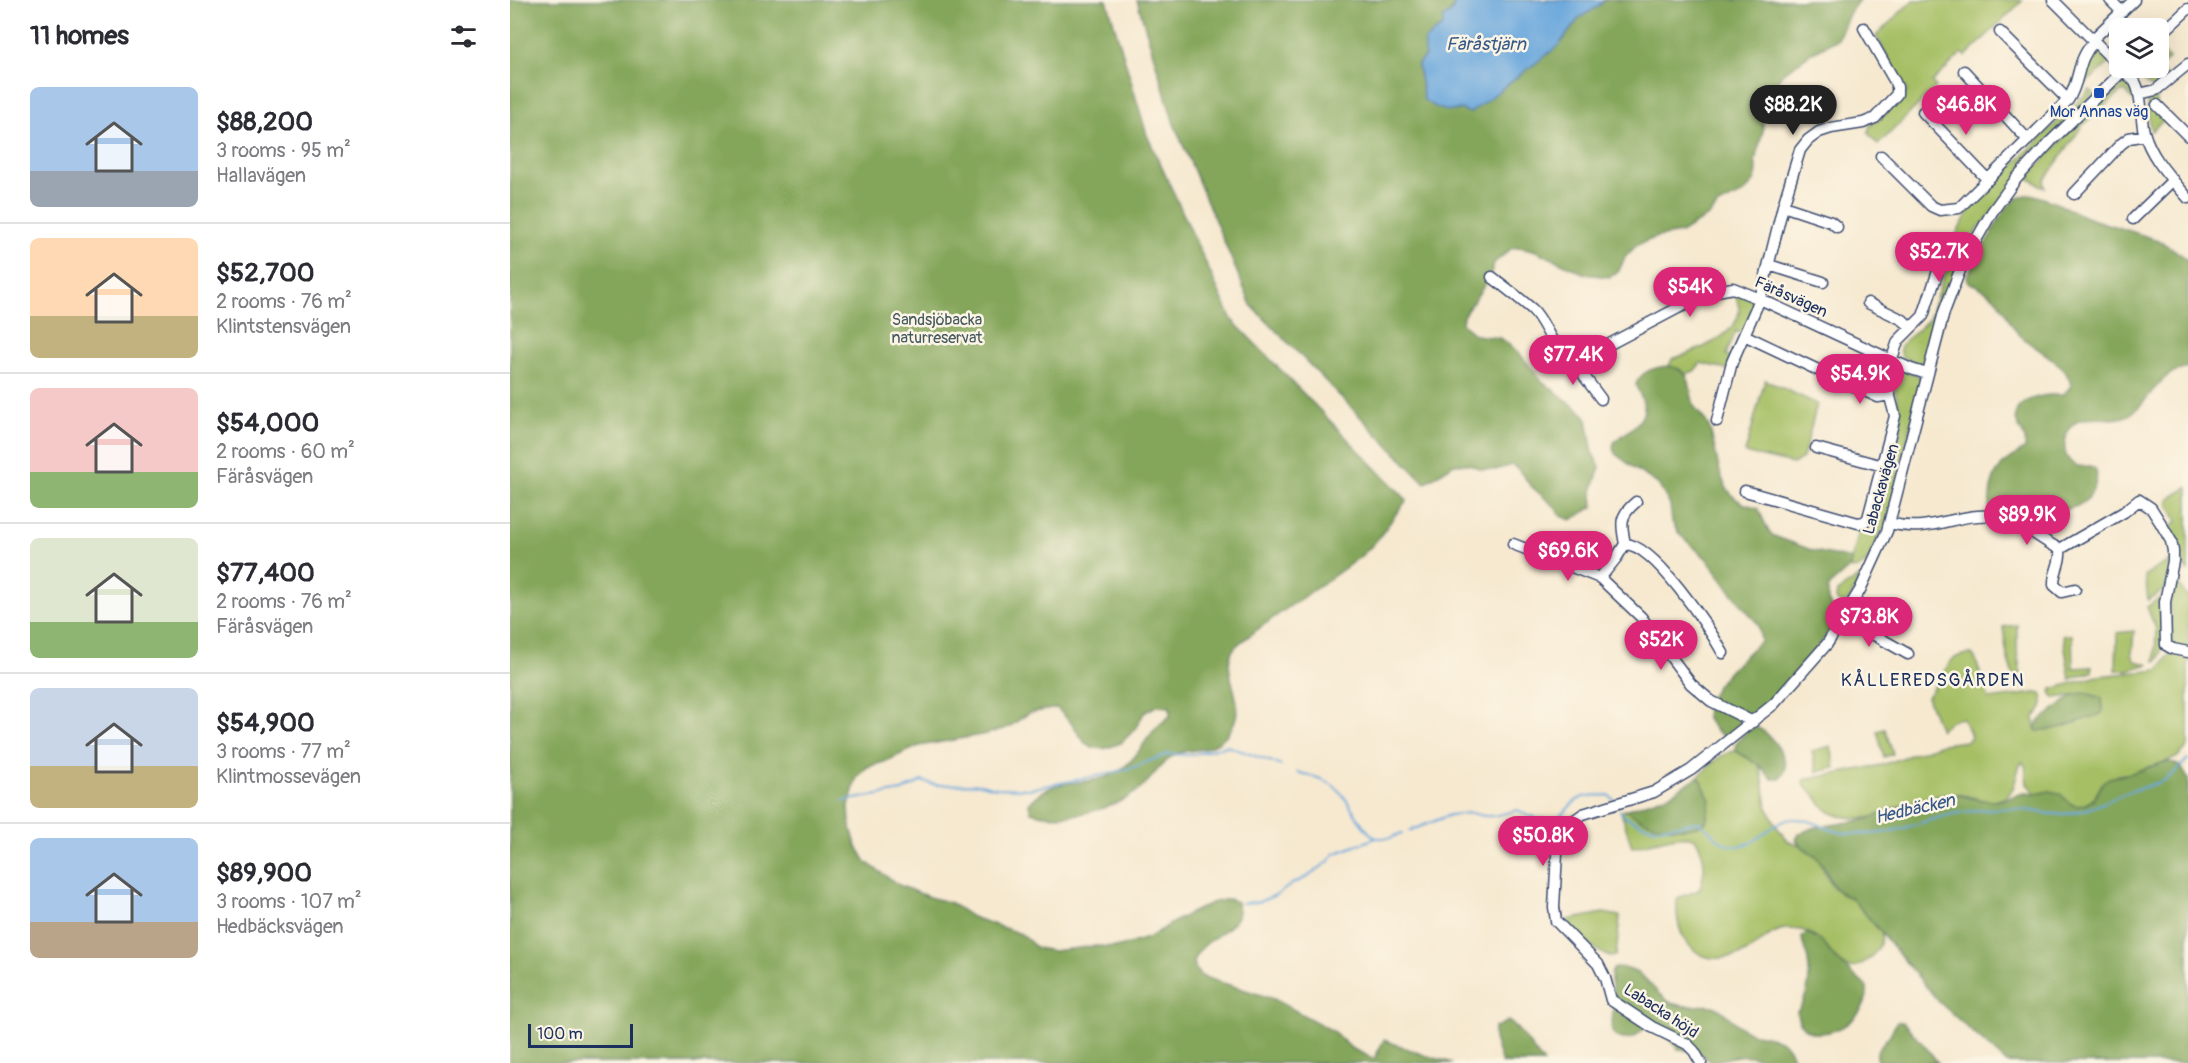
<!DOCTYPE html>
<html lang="en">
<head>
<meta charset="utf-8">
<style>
  body { margin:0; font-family:Pangolin,sans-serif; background:#f2f2f3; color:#2b2b33; height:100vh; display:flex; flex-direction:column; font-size:22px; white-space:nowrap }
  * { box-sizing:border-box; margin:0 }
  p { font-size:20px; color:#7c7c81 }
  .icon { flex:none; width:33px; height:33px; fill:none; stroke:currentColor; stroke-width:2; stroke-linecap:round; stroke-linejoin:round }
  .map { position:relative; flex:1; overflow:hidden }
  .panel { display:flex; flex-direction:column; background:#fff; width:510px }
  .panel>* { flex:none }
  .buttons { position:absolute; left:1599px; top:18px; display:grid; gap:12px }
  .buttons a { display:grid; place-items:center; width:60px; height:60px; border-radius:9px; background:#fff; box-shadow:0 6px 24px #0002; font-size:30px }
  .scale { position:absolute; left:18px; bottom:15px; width:105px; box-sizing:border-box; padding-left:6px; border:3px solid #1b2f5e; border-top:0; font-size:16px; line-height:21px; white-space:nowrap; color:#1b2f5e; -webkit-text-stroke:4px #fcf5e5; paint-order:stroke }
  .price { position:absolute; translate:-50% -51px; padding:0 14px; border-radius:21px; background:#db2777; color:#fff; font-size:20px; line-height:39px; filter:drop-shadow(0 2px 3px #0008) }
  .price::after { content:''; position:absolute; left:50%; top:36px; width:18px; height:14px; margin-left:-9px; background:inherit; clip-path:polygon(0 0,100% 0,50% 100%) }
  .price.on { background:#222; color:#fff }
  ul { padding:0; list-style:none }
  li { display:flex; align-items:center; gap:18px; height:150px; padding:0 30px }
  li+li { border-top:2px solid #e1e1e2 }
  li span { display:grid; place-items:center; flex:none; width:168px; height:120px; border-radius:9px; color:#555 }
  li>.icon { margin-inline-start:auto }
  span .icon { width:72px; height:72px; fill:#fffc; stroke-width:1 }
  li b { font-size:26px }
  h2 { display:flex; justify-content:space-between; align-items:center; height:72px; padding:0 30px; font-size:26px }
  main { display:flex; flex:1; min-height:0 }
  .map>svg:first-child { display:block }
  .green { fill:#a6bf65; stroke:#607762; stroke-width:1.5 }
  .forest { fill:#84a65a; stroke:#506a5c; stroke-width:1.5 }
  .water { fill:#6ca8dd; stroke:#446c9e; stroke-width:1.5 }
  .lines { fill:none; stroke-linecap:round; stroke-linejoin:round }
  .stream { stroke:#6ca8dd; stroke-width:2 }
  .minor-casing { stroke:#3c4b6f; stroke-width:13 }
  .minor { stroke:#fff; stroke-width:10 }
  .transit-dot { fill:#1a4fb4; stroke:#fcf5e5; stroke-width:2 }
  .labels { text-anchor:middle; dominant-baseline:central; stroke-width:5; stroke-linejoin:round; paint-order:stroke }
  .transit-label { font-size:16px; fill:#164399; stroke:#fcf5e5 }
  .street-label { font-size:16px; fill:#1b2f5e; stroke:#fcf5e5 }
  .park-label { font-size:16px; fill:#455a60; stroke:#fcf5e5 }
  .water-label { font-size:18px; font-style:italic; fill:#37598a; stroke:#fcf5e5 }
  .neighbourhood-label { font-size:18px; letter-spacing:1.5px; fill:#1b2f5e; stroke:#fcf5e5 }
</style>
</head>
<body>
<main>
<section class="panel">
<h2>11 homes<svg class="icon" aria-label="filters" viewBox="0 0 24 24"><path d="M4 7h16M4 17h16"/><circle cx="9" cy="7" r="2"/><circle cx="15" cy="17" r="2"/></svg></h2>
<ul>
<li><span style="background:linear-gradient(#a9c7e8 70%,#9aa5b1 0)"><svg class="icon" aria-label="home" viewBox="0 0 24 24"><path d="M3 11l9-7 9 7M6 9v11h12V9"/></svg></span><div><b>$88,200</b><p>3 rooms · 95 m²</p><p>Hallavägen</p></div></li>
<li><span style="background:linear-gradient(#ffd9b3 65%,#c2b280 0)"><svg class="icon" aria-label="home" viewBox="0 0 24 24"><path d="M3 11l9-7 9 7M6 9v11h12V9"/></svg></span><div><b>$52,700</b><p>2 rooms · 76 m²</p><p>Klintstensvägen</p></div></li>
<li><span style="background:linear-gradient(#f6c9c9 70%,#8fb573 0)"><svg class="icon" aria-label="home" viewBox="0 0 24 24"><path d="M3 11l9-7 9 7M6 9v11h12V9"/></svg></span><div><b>$54,000</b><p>2 rooms · 60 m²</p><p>Färåsvägen</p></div></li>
<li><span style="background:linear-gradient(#dfe7d0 70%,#8fb573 0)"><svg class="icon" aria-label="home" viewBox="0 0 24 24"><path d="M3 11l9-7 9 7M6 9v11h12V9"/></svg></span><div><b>$77,400</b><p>2 rooms · 76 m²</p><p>Färåsvägen</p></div></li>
<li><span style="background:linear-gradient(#c9d6e8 65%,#c2b280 0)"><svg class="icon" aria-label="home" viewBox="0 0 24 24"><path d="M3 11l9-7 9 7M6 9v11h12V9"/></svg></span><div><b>$54,900</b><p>3 rooms · 77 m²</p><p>Klintmossevägen</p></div></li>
<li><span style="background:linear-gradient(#a9c7e8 70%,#b9a48a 0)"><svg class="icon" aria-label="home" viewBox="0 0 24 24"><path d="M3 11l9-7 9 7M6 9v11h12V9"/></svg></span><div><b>$89,900</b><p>3 rooms · 107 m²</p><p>Hedbäcksvägen</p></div></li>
</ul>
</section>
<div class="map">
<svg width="1678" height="1063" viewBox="0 0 1678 1063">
  <rect width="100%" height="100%" fill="#fcf5e5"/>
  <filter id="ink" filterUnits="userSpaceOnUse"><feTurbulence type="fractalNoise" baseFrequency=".0167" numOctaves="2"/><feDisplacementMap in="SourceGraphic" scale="12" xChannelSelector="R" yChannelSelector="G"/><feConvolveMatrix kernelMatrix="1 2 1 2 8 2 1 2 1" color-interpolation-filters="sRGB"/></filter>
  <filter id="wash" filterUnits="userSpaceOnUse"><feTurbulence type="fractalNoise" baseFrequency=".008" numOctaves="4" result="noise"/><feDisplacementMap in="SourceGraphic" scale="24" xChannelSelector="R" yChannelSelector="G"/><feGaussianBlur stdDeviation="1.35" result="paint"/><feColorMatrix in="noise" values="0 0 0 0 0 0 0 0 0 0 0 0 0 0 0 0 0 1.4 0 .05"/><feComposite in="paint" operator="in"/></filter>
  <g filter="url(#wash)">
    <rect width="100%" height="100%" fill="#f6e9d0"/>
    <path class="green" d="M 1403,0 L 1513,0 L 1456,56 L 1452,53 L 1422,82 L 1426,87 L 1368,145 L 1358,133 L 1360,125 L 1371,118 L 1397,91 L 1366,36 Z
      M 1587,50 L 1601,62 L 1570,88 L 1577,57 Z
      M 1650,50 L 1659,59 L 1649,68 L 1658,78 L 1644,88 C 1634,85 1629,77 1633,68 L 1648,68 Z
      M 1616,80 L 1623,82 L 1626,100 L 1621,98 L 1616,92 L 1611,92 L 1572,126 L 1534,181 L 1535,188 L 1517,177 L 1569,122 Z
      M 1580,90 L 1584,93 L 1466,232 L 1417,363 L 1411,365 L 1392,357 L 1390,349 L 1392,344 L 1419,319 L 1434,275 L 1443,257 L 1441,244 L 1463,204 Z
      M 1647,96 L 1645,111 L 1658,117 L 1641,131 L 1638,110 L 1638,100 Z
      M 1224,292 L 1246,299 L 1233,334 L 1226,331 L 1216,355 L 1222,358 L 1220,370 L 1191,363 L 1184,371 L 1176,374 L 1169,369 L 1159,366 L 1162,359 C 1182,353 1227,337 1229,311 C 1230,305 1226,298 1224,292 Z
      M 1392,368 L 1412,378 L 1379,516 L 1358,561 L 1347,569 L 1339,568 L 1350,528 L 1365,534 L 1390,429 C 1393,408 1384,397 1383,377 L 1384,373 Z
      M 1255,380 L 1307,404 L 1293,458 L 1283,464 L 1235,453 Z
      M 1678,487 L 1678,571 L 1672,564 L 1668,542 L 1660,528 L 1667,521 L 1658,503 L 1660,498 Z
      M 1661,560 L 1655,589 L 1638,600 L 1635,575 Z
      M 1352,575 L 1339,600 L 1335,603 L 1328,602 L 1326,599 L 1327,592 Z
      M 1668,584 L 1678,598 L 1678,747 L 1666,758 L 1622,773 L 1608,775 C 1598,784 1577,813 1561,804 C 1543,794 1551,789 1526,794 L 1517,784 L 1515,765 L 1512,762 C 1504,773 1508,790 1494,798 C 1477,807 1458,792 1440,794 C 1423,796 1403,801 1387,807 C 1377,810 1366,818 1356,818 C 1346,819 1329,817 1320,812 C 1313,808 1309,801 1305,795 C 1300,790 1295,789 1293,782 L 1294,780 L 1372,765 L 1432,744 L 1457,741 L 1461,737 L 1459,730 L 1452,718 L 1442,720 L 1430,730 L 1417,697 L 1441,661 C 1447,655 1454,654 1462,654 L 1465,658 L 1479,699 L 1525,693 L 1531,694 C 1536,704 1531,710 1524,717 L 1525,728 L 1527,731 L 1549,728 L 1590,714 L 1593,710 L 1592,698 C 1574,690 1562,697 1544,698 L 1540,692 L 1542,689 L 1588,676 L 1649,670 L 1660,653 L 1662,640 L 1660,602 L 1664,586 Z
      M 1651,597 C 1652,617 1657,642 1648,660 L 1645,661 L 1646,629 L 1637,607 Z
      M 1507,625 L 1507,652 L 1513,686 L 1507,688 L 1497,656 L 1493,627 Z
      M 1624,631 L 1622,654 L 1625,661 L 1639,664 L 1618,670 L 1606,670 L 1607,633 Z
      M 1553,635 L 1562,635 L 1563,668 L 1582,667 L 1582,672 L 1560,679 Z
      M 1375,729 L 1383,754 L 1374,757 L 1367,731 Z
      M 1321,746 L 1325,768 L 1307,772 L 1302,751 Z
      M 1226,751 L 1249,765 L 1252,775 L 1257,807 L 1269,830 L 1278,841 L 1290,845 L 1308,859 L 1322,886 L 1333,895 L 1342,898 L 1372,933 C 1371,946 1367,952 1357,960 C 1333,980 1326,956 1311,941 C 1304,934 1292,929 1282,929 C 1263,927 1253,942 1238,951 C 1230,956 1221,957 1212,958 C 1200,959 1192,957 1183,949 C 1168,936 1166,917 1167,898 L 1189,890 C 1194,877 1196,866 1192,853 C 1190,849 1189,843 1186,840 C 1177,830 1136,845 1122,847 L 1111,812 L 1115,810 C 1138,826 1171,835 1196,822 L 1200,800 L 1189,776 C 1200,766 1211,752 1226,751 Z
      M 1093,913 L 1110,916 L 1106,955 L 1102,957 C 1082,951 1068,935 1053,921 Z"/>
    <path class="forest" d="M 0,0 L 597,0 L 637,135 L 722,320 L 897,500 C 881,518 870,541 851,556 C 816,583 778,606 743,633 C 737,638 730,642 725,647 C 709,667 732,694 726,717 C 722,733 707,747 691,749 C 681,751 674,750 664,755 C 650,762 642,780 629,790 C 602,811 553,822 521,812 L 519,804 C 546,773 570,789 601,775 C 625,764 630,746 646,728 C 650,724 655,720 660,716 L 660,707 L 646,706 L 634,713 L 626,728 L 611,743 L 594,749 L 582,747 L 575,743 L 562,724 L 547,708 L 519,713 L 499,727 L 477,734 L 409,746 L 374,762 L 357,767 L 346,779 L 339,806 L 340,824 L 346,845 L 356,862 L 389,885 L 419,897 L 441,903 L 462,917 L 511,934 L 527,948 L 543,951 L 586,946 L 610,947 L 640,937 L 667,920 L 701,903 L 719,899 L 727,902 C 728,909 729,914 725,920 C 714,937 667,951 691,976 L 764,999 L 823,1031 L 841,1048 L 864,1059 L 874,1040 L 914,1055 L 943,1063 L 0,1063 Z
      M 627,0 L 953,0 L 944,4 L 933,26 L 923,33 L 915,56 L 908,64 L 914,100 C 926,108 937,114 951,109 L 960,113 L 1048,46 L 1070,17 L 1086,8 L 1095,0 L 1349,0 L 1340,12 L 1328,39 L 1303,52 L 1272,74 L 1258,94 L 1253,103 L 1253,131 L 1245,161 L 1247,172 L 1245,180 L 1234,193 L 1208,205 L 1200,215 L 1171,233 L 1147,237 L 1127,245 L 1115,257 L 1109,271 L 1099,277 L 1075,274 L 1026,251 L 1011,247 L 1002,248 L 984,263 L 979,279 L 953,316 L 952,324 L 965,335 L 989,338 L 998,343 L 1009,353 L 1031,380 L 1074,414 L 1077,419 L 1083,454 L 1090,467 L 1082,491 L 1083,507 L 1061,520 L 1051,516 L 1044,506 L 1022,487 L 1007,468 L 1002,465 L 985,470 L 971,469 L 959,464 L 944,464 L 915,483 L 741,305 L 664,124 Z
      M 1520,194 C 1540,198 1557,209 1576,217 C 1607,229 1655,236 1678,261 L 1678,367 C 1648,373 1643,397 1622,413 C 1606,425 1586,413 1568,421 C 1554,428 1549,454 1563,464 C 1568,468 1575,466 1581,466 L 1586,470 C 1589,483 1580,501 1567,506 C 1558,510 1549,509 1540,514 L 1536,527 L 1533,529 C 1522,528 1512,519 1502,515 C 1495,511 1486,512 1479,507 L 1481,488 L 1485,475 L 1492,465 L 1515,448 C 1517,436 1510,432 1507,422 C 1498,398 1538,394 1553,395 L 1561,386 C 1557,359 1521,350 1506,331 C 1501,325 1498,317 1494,310 C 1487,296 1473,288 1458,282 L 1457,276 L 1494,211 C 1502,202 1508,196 1520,194 Z
      M 1159,366 C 1185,372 1177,385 1184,405 C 1187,414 1196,418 1199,427 C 1208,450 1206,489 1231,502 C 1236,505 1243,506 1248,508 L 1259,532 L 1264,536 L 1304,551 L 1342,559 L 1339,568 L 1322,583 L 1318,589 L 1318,601 L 1330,617 C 1299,661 1262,705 1218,737 C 1211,736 1208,732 1203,727 C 1177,703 1234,657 1251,641 L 1248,624 L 1217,587 L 1197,559 L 1170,535 L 1162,522 L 1160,505 L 1148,484 L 1125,469 L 1106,454 L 1103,448 L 1104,442 C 1117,432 1139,420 1133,402 C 1131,395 1127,391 1126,384 C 1132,370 1146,367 1159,366 Z
      M 1575,693 L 1592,698 L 1593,710 L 1591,714 L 1549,728 L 1527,731 L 1525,728 L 1528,722 L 1565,694 Z
      M 1245,727 C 1258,730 1278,756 1275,770 C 1274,774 1272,776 1270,779 L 1262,779 L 1249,765 L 1226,751 L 1225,746 C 1230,737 1236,731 1245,727 Z
      M 1655,762 C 1669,762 1672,767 1678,779 L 1678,1063 L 1497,1063 L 1429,1002 L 1342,898 C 1317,891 1323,875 1308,859 C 1301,851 1292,849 1286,840 L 1289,834 L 1302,828 L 1358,819 L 1387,807 L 1443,794 L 1471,800 L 1487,801 L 1514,793 L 1526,794 L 1540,791 L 1549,793 L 1561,804 L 1567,806 L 1574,805 L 1583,800 L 1593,782 L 1599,778 L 1622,773 Z
      M 1189,776 L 1200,800 L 1196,822 C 1171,835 1138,826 1115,810 L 1159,795 Z
      M 1298,933 L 1311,940 L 1323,956 L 1357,987 C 1361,1027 1290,1054 1287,1012 C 1298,998 1301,977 1298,960 C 1296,950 1292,945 1292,936 Z
      M 1110,967 C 1142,973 1139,992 1162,1003 C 1174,1009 1190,1004 1203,1006 C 1215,1009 1225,1027 1239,1032 C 1250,1037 1265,1035 1274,1043 C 1280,1049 1283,1055 1284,1063 L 1256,1063 C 1239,1049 1221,1058 1202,1062 L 1185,1051 L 1168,1049 L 1157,1037 L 1135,1028 C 1130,1031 1129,1034 1124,1037 C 1121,1039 1119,1039 1115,1039 C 1095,1040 1104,1013 1104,1001 C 1104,990 1098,978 1103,969 Z
      M 998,1021 C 1012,1030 1022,1050 1034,1063 L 992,1063 L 984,1039 L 984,1028 Z
      M 1387,1022 L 1393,1022 L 1420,1052 L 1428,1063 L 1368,1062 C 1364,1047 1372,1046 1379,1036 C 1382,1031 1384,1027 1387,1022 Z"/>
    <path class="water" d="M 953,0 L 1095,0 L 1086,8 L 1070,17 L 1048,46 L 960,113 L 951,109 C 937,114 926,108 914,100 L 908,64 L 915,56 L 915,40 L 933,26 L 933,18 L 942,12 L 944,4 Z"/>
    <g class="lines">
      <path class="stream" d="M 787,772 C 797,775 810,777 819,783 C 840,795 846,825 866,838 L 881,838 L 892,833
        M 333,801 L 392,791 L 412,781 L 426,785 L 470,784 L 486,788 L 519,789 L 597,774 L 621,768 L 658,754 L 680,755 L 717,746 L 771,765
        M 1110,810 L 1115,817 L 1136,826 L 1148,828 L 1189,822 C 1202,830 1209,846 1226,846 C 1249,846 1260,821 1282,819 C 1297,818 1309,825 1322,830 C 1331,834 1343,834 1353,834 C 1389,835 1420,816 1455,812 C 1474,809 1496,807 1515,810 C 1527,811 1537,815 1551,814 C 1575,813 1597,801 1619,792 C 1629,788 1640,786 1650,782 C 1661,778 1670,767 1678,759
        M 899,831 L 940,815 L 961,813 L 974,816 L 984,816 L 1008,810 L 1020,817 L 1023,816 L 1027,819 C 1059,822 1051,808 1071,798 C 1080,793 1089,797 1098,795 L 1104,800
        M 732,903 L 749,902 L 768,894 L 782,884 L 799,876 L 819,861 L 824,854 L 866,838"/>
    </g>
  </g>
  <g filter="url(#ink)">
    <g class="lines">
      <g class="minor-casing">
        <path id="minor" d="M 1543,0 L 1625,82 C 1633,96 1630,117 1634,132 C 1641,158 1661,178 1678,198
          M 1600,0 L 1612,12
          M 1490,32 L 1558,100
          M 1648,37 L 1678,9
          M 1582,40 L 1624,0
          M 1454,71 L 1518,140
          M 1629,94 L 1646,90 L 1678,64
          M 1647,105 L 1678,136
          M 1413,112 L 1478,180
          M 1371,156 L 1421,206 L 1430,210 L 1449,208 L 1558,100 C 1571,80 1566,60 1584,42
          M 1564,194 L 1611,144 L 1619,138 L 1635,135
          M 1273,206 L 1321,222 L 1327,227
          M 1623,219 L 1663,180
          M 1259,265 L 1313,282
          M 982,277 C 995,287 1009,298 1022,309 C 1041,327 1041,363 1077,356 L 1168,308 L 1207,291 L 1223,288 L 1250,299 L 1401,369 L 1417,374
          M 1358,303 L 1393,320 L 1401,328
          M 1234,335 L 1308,370
          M 1067,358 L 1074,376 L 1091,399
          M 1320,375 L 1368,397 L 1380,395
          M 1207,421 L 1222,362 L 1250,299 L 1273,206 L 1290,150 L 1298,140 L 1309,132 L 1321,128 L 1353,123 L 1365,118 L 1387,94 L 1387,87 L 1384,80 L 1354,28
          M 1306,448 L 1373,466
          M 1235,491 L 1348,523 L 1354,522 L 1358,518 L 1385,416 L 1377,385 L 1377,373 L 1388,341 L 1413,316 L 1434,253
          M 1379,523 C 1424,535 1448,510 1488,517 C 1511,520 1530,540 1550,549 L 1614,512 L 1629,500 L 1641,508 L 1650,522 L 1661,541 L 1663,551 L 1663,561 L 1655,602 L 1656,645 L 1663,649 L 1678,652
          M 1003,544 L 1090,578 L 1131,617 L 1181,684 L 1201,701 L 1243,722
          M 1115,544 C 1144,544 1199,628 1213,653
          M 1550,549 C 1552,563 1543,572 1544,585 L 1552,592 L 1565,589
          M 1090,578 L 1107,557 L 1115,544 C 1111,524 1109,516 1126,502
          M 1334,618 L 1398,654
          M 1191,1063 L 1184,1051 L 1177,1044 L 1142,1027 L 1101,1000 L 1095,978 L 1088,964 L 1046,921 L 1044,907 L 1047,853 L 1051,834 L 1056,826 L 1073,814 L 1144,792 L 1181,770 L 1264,704 L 1317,644 L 1350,590 L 1377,531 L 1434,312 L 1452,265 L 1482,212 L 1506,179 L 1541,141 L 1616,68"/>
      </g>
      <use href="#minor" class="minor"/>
    </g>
  </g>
  <rect class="transit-dot" x="1583" y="87" width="12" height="12" rx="3"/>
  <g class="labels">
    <g class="transit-label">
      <text x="1589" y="112">Mor Annas väg</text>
    </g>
    <g class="street-label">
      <text transform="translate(1281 297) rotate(24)">Färåsvägen</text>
      <text transform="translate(1371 489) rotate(-74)">Labackavägen</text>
      <text transform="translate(1151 1011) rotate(33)">Labacka höjd</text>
    </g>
    <g class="park-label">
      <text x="427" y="320">Sandsjöbacka<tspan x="427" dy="18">naturreservat</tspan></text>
    </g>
    <g class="water-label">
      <text x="976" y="44">Färåstjärn</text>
      <text transform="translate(1405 809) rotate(-13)">Hedbäcken</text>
    </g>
    <g class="neighbourhood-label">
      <text x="1423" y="680">KÅLLEREDSGÅRDEN</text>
    </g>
  </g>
</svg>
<div class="buttons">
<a><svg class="icon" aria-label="layers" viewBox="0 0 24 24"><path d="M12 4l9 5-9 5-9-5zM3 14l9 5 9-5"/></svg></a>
</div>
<div class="scale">100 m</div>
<b class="price on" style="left:1283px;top:136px">$88.2K</b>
<b class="price" style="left:1456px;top:136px">$46.8K</b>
<b class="price" style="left:1429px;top:283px">$52.7K</b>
<b class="price" style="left:1180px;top:318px">$54K</b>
<b class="price" style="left:1063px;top:386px">$77.4K</b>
<b class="price" style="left:1350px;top:405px">$54.9K</b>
<b class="price" style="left:1517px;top:546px">$89.9K</b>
<b class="price" style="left:1058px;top:582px">$69.6K</b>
<b class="price" style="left:1359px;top:648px">$73.8K</b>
<b class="price" style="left:1151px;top:671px">$52K</b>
<b class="price" style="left:1033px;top:867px">$50.8K</b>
</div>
</main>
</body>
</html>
